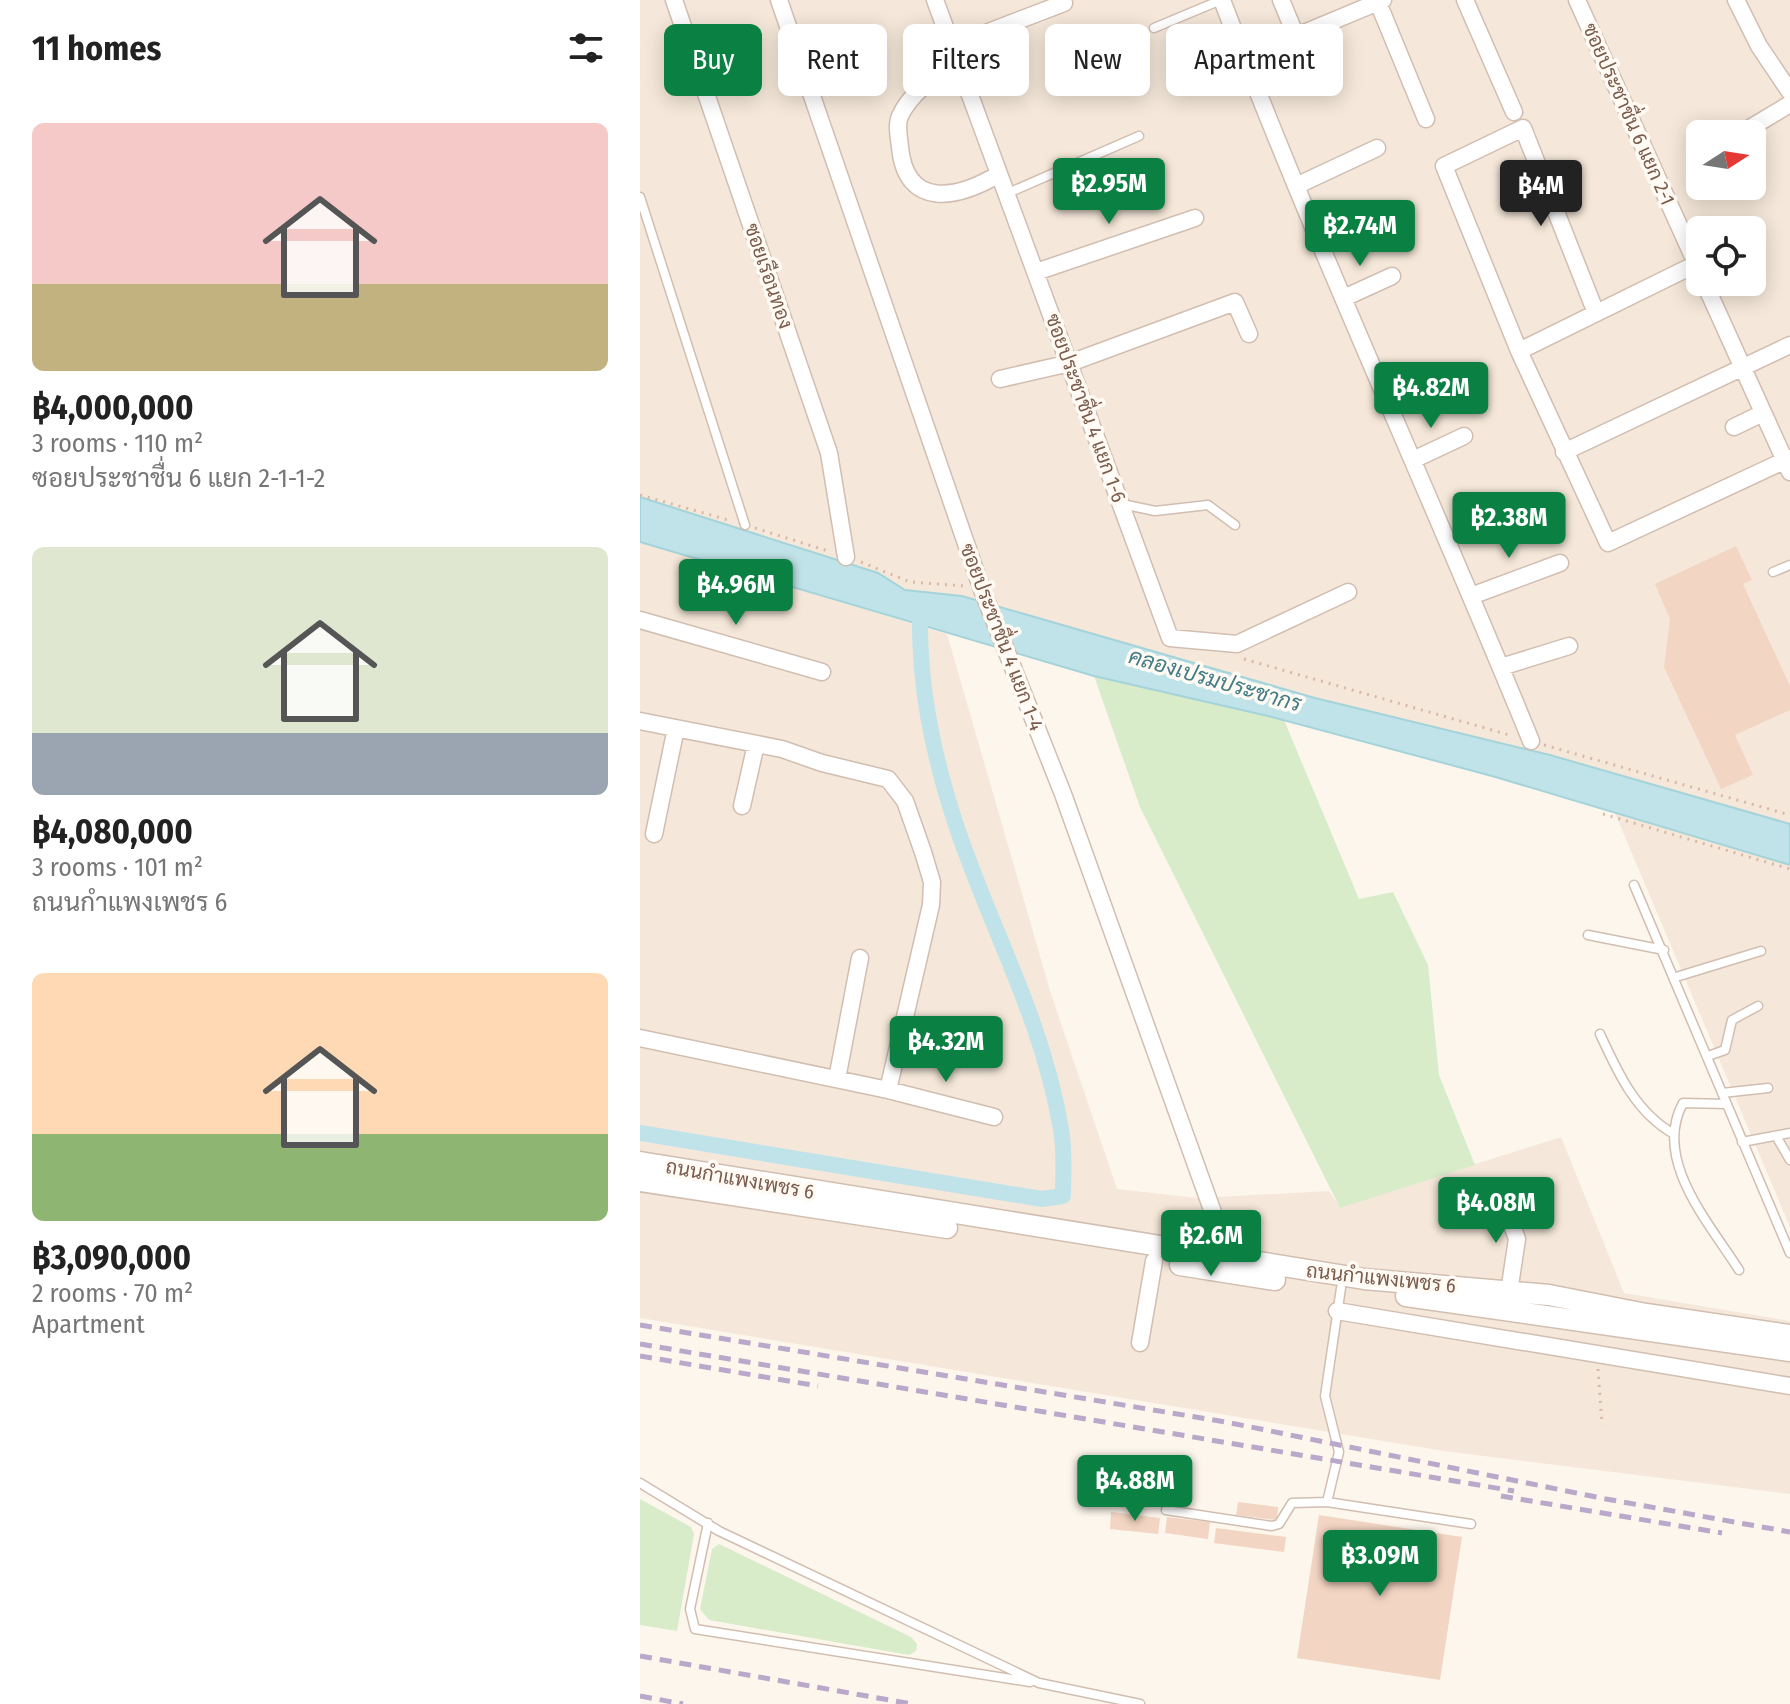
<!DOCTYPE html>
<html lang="en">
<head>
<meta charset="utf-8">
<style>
  body { margin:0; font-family:"Fira Sans Condensed",Sarabun,sans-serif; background:#f2f2f2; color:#222; height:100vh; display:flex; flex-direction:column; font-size:30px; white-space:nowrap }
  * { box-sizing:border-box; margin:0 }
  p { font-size:26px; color:#767676 }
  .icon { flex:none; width:44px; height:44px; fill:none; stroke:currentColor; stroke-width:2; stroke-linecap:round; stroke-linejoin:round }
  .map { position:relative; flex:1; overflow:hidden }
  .panel { display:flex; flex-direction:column; background:#fff; width:640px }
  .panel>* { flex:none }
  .banner { position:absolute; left:24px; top:24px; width:760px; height:72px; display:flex; gap:16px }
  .needle { width:52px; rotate:78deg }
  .tools { position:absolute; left:1046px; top:120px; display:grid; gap:16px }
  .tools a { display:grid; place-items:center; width:80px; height:80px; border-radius:12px; background:#fff; box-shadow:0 4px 20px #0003; font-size:40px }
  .price { position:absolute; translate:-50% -68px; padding:0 18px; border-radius:8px; background:#0b8043; color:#fff; font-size:26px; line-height:52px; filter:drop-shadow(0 2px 4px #0008) }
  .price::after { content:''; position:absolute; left:50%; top:48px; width:24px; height:18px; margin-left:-12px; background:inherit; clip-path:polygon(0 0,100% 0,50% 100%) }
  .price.on { background:#222; color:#fff }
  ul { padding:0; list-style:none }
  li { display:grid; align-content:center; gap:16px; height:424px; padding:0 32px }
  li span { display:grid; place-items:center; height:248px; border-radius:12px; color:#555 }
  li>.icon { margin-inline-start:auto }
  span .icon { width:144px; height:144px; fill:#fffc; stroke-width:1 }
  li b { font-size:34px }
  h2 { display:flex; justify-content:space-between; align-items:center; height:96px; padding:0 32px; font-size:34px }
  .chip { padding:0 28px; border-radius:12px; background:#fff; box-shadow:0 4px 20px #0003; font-size:28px; line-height:72px }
  .chip.on { background:#0b8043; color:#fff }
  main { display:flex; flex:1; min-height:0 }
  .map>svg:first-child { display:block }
  .residential { fill:#f5e8da; fill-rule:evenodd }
  .green { fill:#d8ecc9 }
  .water { fill:#bfe3e8; stroke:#a5d3da; stroke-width:2 }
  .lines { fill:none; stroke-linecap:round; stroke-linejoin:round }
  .canal { stroke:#bfe3e8; stroke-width:16 }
  .building { fill:#f3d5c3 }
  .service-casing { stroke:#d1beb0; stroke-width:11 }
  .minor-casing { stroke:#d1beb0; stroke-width:19 }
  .tertiary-casing { stroke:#d1beb0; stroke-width:23 }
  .path { stroke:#d9b8a5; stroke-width:3; stroke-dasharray:2 6; stroke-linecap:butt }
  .service { stroke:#fff; stroke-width:8 }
  .minor { stroke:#fff; stroke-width:16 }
  .tertiary { stroke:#fff; stroke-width:20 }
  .rail { stroke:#b9a8c9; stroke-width:5; stroke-dasharray:12 8; stroke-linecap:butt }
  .labels { text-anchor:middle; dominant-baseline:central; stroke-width:7; stroke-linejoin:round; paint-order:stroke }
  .street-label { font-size:20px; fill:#7a5c4d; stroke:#fffaf3 }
  .water-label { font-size:22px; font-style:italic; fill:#437c86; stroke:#fffaf3 }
</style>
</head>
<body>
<main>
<section class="panel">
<h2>11 homes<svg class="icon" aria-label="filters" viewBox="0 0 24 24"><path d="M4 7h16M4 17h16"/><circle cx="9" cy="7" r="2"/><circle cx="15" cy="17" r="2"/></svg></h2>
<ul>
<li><span style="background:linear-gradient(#f6c9c9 65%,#c2b280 0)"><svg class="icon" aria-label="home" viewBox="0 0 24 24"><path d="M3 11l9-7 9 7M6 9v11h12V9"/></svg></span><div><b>฿4,000,000</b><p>3 rooms · 110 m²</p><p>ซอยประชาชื่น 6 แยก 2-1-1-2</p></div></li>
<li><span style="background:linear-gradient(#dfe7d0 75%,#9aa5b1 0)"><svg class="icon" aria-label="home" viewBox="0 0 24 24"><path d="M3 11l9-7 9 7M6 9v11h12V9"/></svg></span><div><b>฿4,080,000</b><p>3 rooms · 101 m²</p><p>ถนนกำแพงเพชร 6</p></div></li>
<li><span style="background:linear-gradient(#ffd9b3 65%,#8fb573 0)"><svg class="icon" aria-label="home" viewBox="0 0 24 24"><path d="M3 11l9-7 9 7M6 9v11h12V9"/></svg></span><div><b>฿3,090,000</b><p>2 rooms · 70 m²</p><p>Apartment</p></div></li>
</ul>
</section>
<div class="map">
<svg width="1150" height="1704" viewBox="0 0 1150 1704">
  <rect width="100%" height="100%" fill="#fdf6ec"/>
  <path class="residential" d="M 0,0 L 1150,0 L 1150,824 L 910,755 L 675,698 L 322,596 L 265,590 L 237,573 L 0,497 ZM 1060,134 L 1112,134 L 1112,186 L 1060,186 ZM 1060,230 L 1112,230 L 1112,282 L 1060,282 Z
    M 0,542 L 307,634 L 411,994 L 477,1189 L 557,1198 L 689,1191 L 700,1207 L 921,1137 L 984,1293 L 1150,1321 L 1150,1494 L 804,1451 L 0,1318 Z
    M 974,811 L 1150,865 L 1150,1227 Z"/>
  <path class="green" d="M 454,676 L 644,720 L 719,899 L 753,892 L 788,965 L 799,1075 L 835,1165 L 700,1208 L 500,807 Z
    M 0,1499 L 51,1527 L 54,1534 L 37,1631 L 0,1625 Z
    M 79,1544 L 271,1637 L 277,1644 L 276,1651 L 269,1655 L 69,1620 L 60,1609 L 72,1549 Z"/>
  <path class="water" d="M 0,497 L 238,573 L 265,590 L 322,596 L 675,698 L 910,755 L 1150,824 L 1150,865 L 852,776 L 628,716 L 454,676 L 0,542 Z"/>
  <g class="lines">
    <path class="canal" d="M 0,1133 L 402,1199 L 423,1196 C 423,1174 425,1151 421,1129 C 402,1017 351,930 316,825 C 292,752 278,683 280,605"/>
  </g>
  <path class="building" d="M 1096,546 L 1112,580 L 1103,584 L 1150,686 L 1150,710 L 1095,735 L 1113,775 L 1081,789 L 1024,667 L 1030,619 L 1015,584 Z
    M 598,1502 L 638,1507 L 637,1520 L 596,1515 Z
    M 471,1512 L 520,1518 L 518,1534 L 470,1529 Z
    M 679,1515 L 822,1537 L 800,1680 L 657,1658 Z
    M 527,1517 L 570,1522 L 568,1539 L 525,1533 Z
    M 576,1528 L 646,1537 L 644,1552 L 574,1543 Z"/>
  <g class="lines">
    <g class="service-casing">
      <path id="service" d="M 514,28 L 581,0
        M 368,193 L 499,136
        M 0,197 L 105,525
        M 482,504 L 515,511 L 568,505 L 595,525
        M 1133,572 L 1150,565
        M 994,885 L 1150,1253
        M 948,935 L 1024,950
        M 1036,977 L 1121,951
        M 960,1034 C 978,1073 996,1113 1034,1134
        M 1068,1056 L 1085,1050 L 1092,1020 L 1118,1006
        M 1082,1093 L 1128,1088
        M 1087,1104 L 1043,1103 C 1012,1160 1070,1224 1099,1270
        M 1136,1136 L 1150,1160
        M 1102,1142 L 1150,1133
        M 0,1483 L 79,1531 L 399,1683 L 500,1704
        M 687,1502 L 831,1524
        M 526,1510 L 632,1526 L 639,1524 L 652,1503 L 687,1502 L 699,1452 L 685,1396 L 701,1288
        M 68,1523 L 50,1609 L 55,1629 L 390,1682"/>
    </g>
    <g class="minor-casing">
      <path id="minor" d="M 34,0 L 189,453 L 206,557
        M 139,0 L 341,587 L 423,794 L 584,1243 L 582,1266
        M 295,0 L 530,638 L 597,644 L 708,592
        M 582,0 C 677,250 790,493 891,741
        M 641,0 L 656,36
        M 737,0 L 786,119
        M 825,0 L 874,112
        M 937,0 L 1060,272
        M 1096,0 L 1119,46 L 1150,92
        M 312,46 L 424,3
        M 604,58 L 743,0
        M 318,60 C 297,75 271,92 260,116 C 256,125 259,137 260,147 C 266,211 319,198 359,174
        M 1100,134 L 1150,104
        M 658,185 L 737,148
        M 396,272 L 555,218
        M 1064,282 L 1150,472
        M 706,297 L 752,276
        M 956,313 L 883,128 L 804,166 L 879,351 L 968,543 L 1150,458
        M 879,351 L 1056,264
        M 360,379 L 430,363 L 595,302 L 609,334
        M 1094,427 L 1123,413
        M 924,452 L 1150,345
        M 775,459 L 824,436
        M 831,596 L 920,563
        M 0,620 L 182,672
        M 861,667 L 929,646
        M 0,721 L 142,749 L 182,763 L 248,779 L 265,801 L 283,852 L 292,882 L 291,905 L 248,1090
        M 102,806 L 116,744
        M 14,834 L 36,728
        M 0,1038 L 248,1090 L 354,1117
        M 197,1079 L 220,958
        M 861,1195 L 877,1239 L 869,1292
        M 697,1311 L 1150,1386
        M 500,1343 L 514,1261"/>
    </g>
    <g class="tertiary-casing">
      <path id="tertiary" d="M 0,1162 L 724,1279 L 909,1295 L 1006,1314 L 1150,1335
        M 0,1181 L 307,1228
        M 540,1265 L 635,1280
        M 766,1296 L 1150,1351"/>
    </g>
    <path class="path" d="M 0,495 L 92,521
      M 115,528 L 191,552
      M 221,562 L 270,582 L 325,586
      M 604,659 L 873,736
      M 904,745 L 1150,815
      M 963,814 L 1150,869
      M 958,1369 L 962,1425"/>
    <use href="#service" class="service"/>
    <use href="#minor" class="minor"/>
    <use href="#tertiary" class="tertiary"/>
    <path class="rail" d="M 0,1325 L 586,1422 L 966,1499 L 1150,1532
      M 0,1344 L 874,1491
      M 0,1356 L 178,1386
      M 861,1496 L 1082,1533
      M 0,1656 L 272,1704
      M 0,1696 L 43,1704"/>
  </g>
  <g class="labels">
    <g class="street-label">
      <text transform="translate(989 114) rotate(66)">ซอยประชาชื่น 6 แยก 2-1</text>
      <text transform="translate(129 276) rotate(71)">ซอยเรือนทอง</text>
      <text transform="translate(446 408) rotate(70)">ซอยประชาชื่น 4 แยก 1-6</text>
      <text transform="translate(362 637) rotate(69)">ซอยประชาชื่น 4 แยก 1-4</text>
      <text transform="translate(100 1179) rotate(10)">ถนนกำแพงเพชร 6</text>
      <text transform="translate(741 1278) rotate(6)">ถนนกำแพงเพชร 6</text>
    </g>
    <g class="water-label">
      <text transform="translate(575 680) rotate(16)">คลองเปรมประชากร</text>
    </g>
  </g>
</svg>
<div class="tools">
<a><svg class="needle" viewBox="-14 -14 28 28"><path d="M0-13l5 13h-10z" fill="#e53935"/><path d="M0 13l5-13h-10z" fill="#767676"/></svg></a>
<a><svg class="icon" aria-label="locate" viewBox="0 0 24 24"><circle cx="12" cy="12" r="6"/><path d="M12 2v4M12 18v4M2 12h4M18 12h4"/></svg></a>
</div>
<b class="price" style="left:469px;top:226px">฿2.95M</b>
<b class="price on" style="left:901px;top:228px">฿4M</b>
<b class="price" style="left:720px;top:268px">฿2.74M</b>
<b class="price" style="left:791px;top:430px">฿4.82M</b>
<b class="price" style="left:869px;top:560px">฿2.38M</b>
<b class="price" style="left:96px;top:627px">฿4.96M</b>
<b class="price" style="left:306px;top:1084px">฿4.32M</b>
<b class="price" style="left:856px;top:1245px">฿4.08M</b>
<b class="price" style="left:571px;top:1278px">฿2.6M</b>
<b class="price" style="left:495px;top:1523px">฿4.88M</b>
<b class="price" style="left:740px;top:1598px">฿3.09M</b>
<div class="banner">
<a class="chip on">Buy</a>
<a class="chip">Rent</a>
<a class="chip">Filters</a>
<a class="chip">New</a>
<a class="chip">Apartment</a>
</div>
</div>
</main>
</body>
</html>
